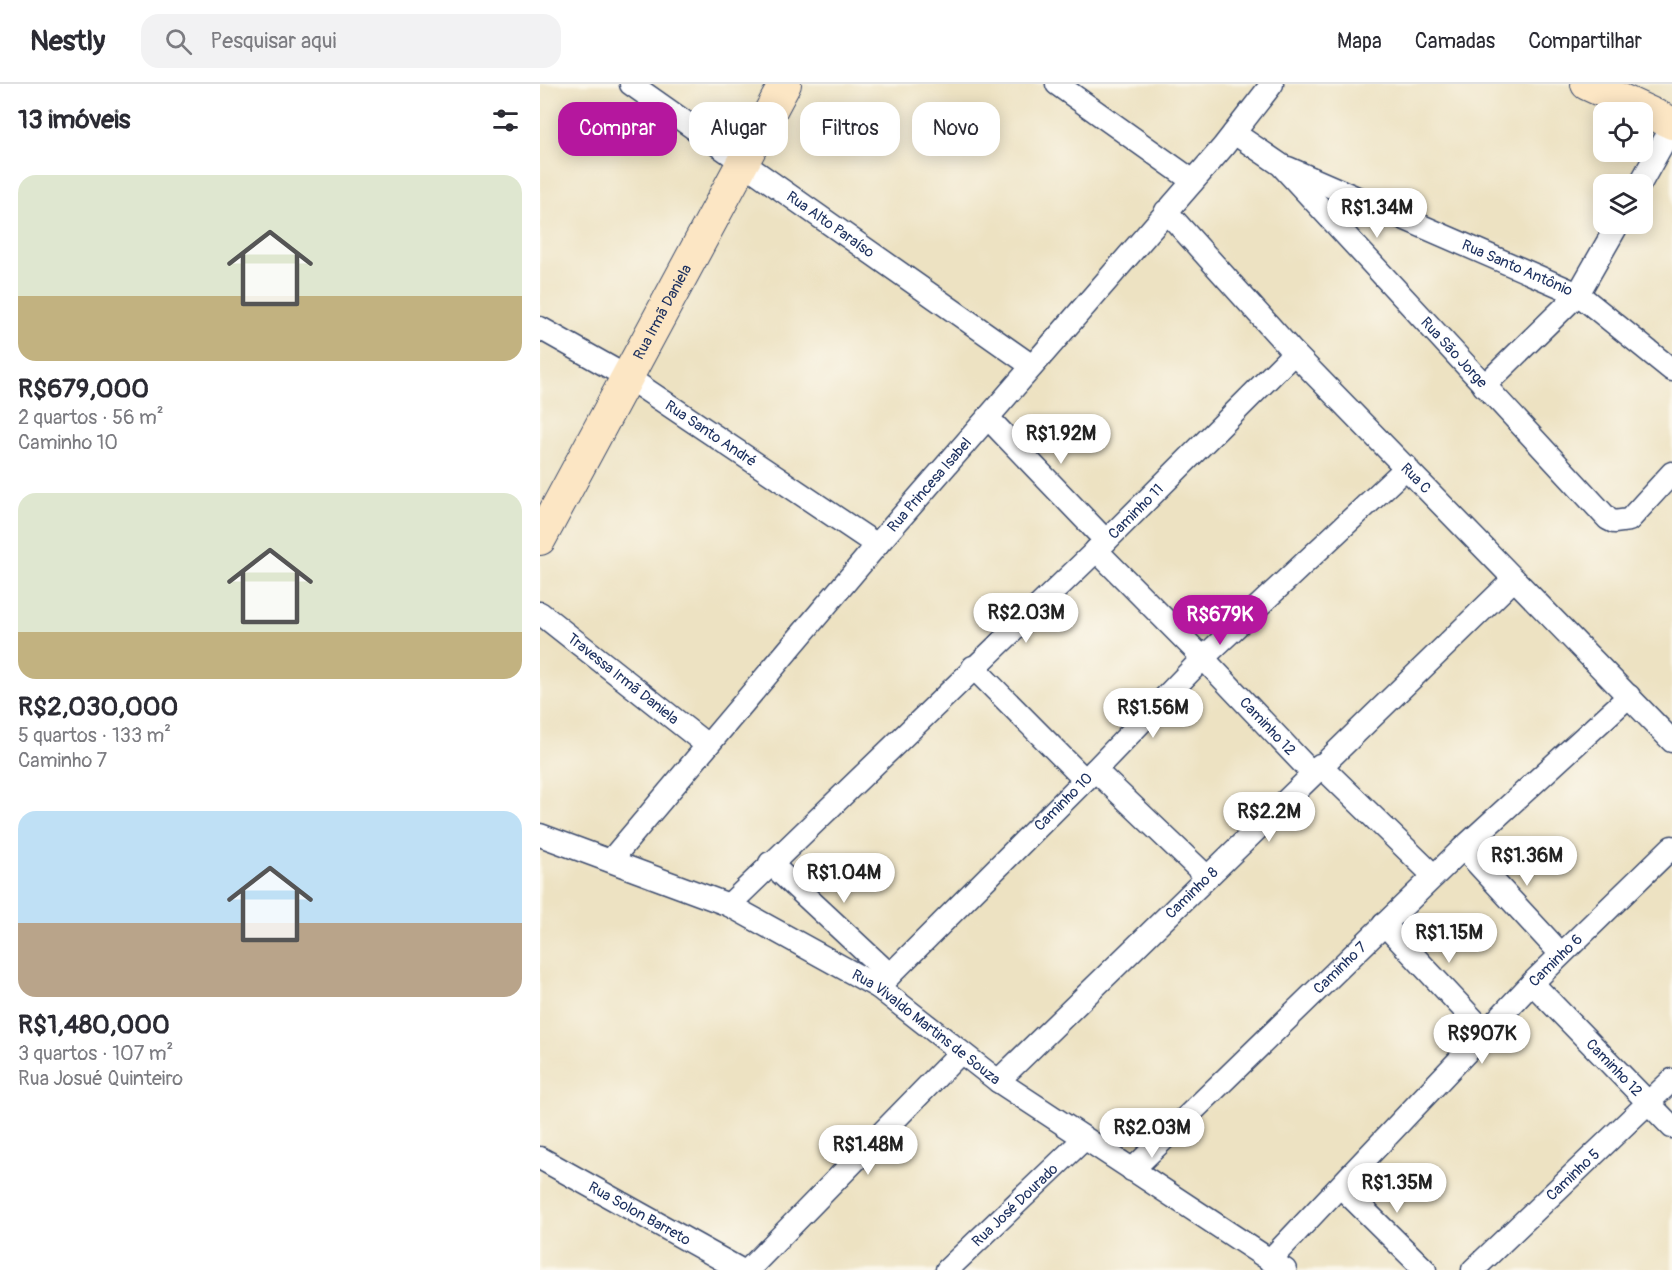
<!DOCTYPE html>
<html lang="pt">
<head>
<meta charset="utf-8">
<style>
  body { margin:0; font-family:Pangolin,sans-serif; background:#f2f2f3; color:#2b2b33; height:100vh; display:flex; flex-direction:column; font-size:22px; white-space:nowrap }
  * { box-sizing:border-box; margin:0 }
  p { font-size:20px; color:#7c7c81 }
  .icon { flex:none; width:33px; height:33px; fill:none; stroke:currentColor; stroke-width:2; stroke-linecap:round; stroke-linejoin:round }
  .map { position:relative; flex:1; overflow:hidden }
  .drawer { display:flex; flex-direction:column; background:#fff; width:540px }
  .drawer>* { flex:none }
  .top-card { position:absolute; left:18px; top:18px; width:570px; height:54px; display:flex; gap:12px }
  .buttons { position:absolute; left:1053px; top:18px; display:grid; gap:12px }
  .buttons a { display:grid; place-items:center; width:60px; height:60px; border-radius:12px; background:#fff; box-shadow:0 3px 15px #0003; font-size:30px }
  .price { position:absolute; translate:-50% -51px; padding:0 14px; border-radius:21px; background:#fff; color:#222; font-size:20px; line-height:39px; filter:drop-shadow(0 2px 3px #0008) }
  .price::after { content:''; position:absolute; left:50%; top:36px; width:18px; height:14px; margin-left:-9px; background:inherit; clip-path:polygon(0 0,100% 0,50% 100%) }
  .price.current { background:#b5179e; color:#fff }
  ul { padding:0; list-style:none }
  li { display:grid; align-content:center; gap:12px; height:318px; padding:0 18px }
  li span { display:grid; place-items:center; height:186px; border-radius:18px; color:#555 }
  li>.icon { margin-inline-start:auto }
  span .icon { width:108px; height:108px; fill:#fffc; stroke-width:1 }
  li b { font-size:26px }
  h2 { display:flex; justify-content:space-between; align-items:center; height:72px; padding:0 18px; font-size:26px }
  .pill { padding:0 21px; border-radius:18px; background:#fff; box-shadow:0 3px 15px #0003; font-size:21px; line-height:54px }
  .pill.current { background:#b5179e; color:#fff }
  header { display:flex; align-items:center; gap:36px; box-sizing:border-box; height:84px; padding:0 30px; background:#fff; border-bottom:2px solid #e1e1e2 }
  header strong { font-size:28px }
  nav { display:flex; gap:33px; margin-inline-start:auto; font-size:21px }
  .search { width:420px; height:54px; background:#f2f2f3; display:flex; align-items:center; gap:15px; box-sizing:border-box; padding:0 21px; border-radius:18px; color:#7c7c81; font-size:22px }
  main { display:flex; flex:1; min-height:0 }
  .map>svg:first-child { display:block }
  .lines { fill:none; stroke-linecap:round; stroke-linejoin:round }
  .street-casing { stroke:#3a4a6d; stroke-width:25 }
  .secondary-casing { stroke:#3a4a6d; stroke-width:34 }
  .street { stroke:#fff; stroke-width:22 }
  .secondary { stroke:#fce6c4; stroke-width:32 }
  .labels { text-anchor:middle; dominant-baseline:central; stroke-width:6; stroke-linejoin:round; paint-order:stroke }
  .street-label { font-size:15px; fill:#1b2f5e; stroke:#fbf7ec }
</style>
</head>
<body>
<header>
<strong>Nestly</strong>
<div class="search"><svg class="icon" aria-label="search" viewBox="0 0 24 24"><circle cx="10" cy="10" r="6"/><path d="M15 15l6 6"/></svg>Pesquisar aqui</div>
<nav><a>Mapa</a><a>Camadas</a><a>Compartilhar</a></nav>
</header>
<main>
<section class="drawer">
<h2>13 imóveis<svg class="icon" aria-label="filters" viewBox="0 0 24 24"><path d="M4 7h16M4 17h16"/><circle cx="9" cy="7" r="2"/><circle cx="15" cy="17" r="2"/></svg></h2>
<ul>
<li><span style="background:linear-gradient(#dfe7d0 65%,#c2b280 0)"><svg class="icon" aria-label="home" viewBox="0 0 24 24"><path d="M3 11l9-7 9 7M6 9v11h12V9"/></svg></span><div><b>R$679,000</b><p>2 quartos · 56 m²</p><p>Caminho 10</p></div></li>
<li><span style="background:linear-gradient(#dfe7d0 75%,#c2b280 0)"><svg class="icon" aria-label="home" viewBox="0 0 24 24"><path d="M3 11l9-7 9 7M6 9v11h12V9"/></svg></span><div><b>R$2,030,000</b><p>5 quartos · 133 m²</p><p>Caminho 7</p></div></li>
<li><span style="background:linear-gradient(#bfe0f5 60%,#b9a48a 0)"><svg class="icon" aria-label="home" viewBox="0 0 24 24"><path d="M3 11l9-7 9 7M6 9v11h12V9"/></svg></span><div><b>R$1,480,000</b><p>3 quartos · 107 m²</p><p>Rua Josué Quinteiro</p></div></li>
</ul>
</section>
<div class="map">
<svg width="1132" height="1186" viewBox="0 0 1132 1186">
  <rect width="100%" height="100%" fill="#fbf7ec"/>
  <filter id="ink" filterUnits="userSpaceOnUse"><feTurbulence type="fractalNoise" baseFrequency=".0167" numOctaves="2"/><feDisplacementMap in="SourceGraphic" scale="12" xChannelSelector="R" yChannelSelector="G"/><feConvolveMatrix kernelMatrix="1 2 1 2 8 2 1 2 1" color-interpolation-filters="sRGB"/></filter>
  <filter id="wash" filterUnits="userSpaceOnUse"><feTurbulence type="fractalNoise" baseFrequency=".008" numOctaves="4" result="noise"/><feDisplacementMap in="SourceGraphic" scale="24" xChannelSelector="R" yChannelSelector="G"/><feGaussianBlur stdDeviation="1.35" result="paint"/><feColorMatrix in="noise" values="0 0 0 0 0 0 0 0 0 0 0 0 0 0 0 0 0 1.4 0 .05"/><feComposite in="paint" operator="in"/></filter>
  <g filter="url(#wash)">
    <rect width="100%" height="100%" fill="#ede2c2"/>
  </g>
  <g filter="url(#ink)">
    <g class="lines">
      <g class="street-casing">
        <g id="street">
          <path id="s1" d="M 91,0 L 492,282"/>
          <path d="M 517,0 L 653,97"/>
          <path id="s2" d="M 694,49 L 741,81 L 1068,435 L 1074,438 L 1089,436 L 1132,389"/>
          <path id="s3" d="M 748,84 L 1038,210 L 1132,286"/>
          <path d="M 1100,100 L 1132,43"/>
          <path id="s4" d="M 626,127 L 754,269 L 1132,657"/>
          <path id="s5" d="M 0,244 L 87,293 L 337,461"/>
          <path d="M 944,302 L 1038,210 L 1078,140"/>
          <path d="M 448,334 L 566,457"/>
          <path id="s6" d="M 556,466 L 663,574 L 772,689"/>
          <path id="s7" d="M 0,529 L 167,661"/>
          <path d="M 433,583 L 545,696"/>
          <path d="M 780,681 L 894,792"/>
          <path d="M 555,686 L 666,792"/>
          <path id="s8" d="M 0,751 L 189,821 L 338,903 L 458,997 L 745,1186"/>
          <path d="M 923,764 L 1021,870"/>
          <path id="s9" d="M 71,776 L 337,461 L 683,63 L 732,0"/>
          <path d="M 230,779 L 350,891"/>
          <path id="s10" d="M 189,821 L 566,457 L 754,269"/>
          <path d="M 844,840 L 945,948"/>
          <path id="s11" d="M 992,899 L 1132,1043"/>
          <path id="s12" d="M 338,903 L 555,686 L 663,574 L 867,383"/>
          <path id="s13" d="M 458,997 L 974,495"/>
          <path id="s14" d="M 0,1074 L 201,1186"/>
          <path id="s15" d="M 592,1086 L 923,764 L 1089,612"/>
          <path d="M 801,1103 L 885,1186"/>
          <path id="s16" d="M 730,1176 L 992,899 L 1132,763"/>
          <path d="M 208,1186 L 420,969"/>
          <path id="s17" d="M 407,1186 L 544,1055"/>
          <path id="s18" d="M 933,1186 L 1132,996"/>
        </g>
      </g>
      <g class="secondary-casing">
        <g id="secondary">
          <path d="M 1047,0 L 1132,39"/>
          <path id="s19" d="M 0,455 L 245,0"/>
        </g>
      </g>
      <use href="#street" class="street"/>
      <use href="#secondary" class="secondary"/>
    </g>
  </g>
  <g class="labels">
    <g class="street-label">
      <text stroke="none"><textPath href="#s1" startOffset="244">Rua Alto Paraíso</textPath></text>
      <text stroke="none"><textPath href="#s3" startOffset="250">Rua Santo Antônio</textPath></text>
      <text stroke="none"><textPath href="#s19" startOffset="258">Rua Irmã Daniela</textPath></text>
      <text stroke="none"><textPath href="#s2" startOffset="312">Rua São Jorge</textPath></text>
      <text stroke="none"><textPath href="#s5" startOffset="201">Rua Santo André</textPath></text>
      <text stroke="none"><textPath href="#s4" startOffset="366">Rua C</textPath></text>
      <text stroke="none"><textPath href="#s9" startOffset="492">Rua Princesa Isabel</textPath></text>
      <text stroke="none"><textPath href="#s10" startOffset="566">Caminho 11</textPath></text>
      <text stroke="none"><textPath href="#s7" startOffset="106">Travessa Irmã Daniela</textPath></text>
      <text stroke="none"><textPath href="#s6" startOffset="246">Caminho 12</textPath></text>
      <text stroke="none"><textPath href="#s12" startOffset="262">Caminho 10</textPath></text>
      <text stroke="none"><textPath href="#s13" startOffset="270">Caminho 8</textPath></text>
      <text stroke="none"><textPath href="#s16" startOffset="414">Caminho 6</textPath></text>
      <text stroke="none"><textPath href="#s15" startOffset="290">Caminho 7</textPath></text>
      <text stroke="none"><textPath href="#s8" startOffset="434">Rua Vivaldo Martins de Souza</textPath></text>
      <text stroke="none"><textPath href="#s11" startOffset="118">Caminho 12</textPath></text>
      <text stroke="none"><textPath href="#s18" startOffset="138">Caminho 5</textPath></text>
      <text stroke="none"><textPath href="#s17" startOffset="94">Rua José Dourado</textPath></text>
      <text stroke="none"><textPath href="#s14" startOffset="114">Rua Solon Barreto</textPath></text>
    </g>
  </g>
</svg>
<div class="buttons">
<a><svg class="icon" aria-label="locate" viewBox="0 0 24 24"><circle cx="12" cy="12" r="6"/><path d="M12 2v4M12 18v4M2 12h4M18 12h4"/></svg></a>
<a><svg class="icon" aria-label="layers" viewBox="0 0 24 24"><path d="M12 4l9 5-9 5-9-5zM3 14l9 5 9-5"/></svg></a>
</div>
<b class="price" style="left:837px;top:155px">R$1.34M</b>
<b class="price" style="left:521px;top:381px">R$1.92M</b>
<b class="price" style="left:486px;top:560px">R$2.03M</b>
<b class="price current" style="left:680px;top:562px">R$679K</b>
<b class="price" style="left:613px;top:655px">R$1.56M</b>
<b class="price" style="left:729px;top:759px">R$2.2M</b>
<b class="price" style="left:987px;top:803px">R$1.36M</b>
<b class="price" style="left:304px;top:820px">R$1.04M</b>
<b class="price" style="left:909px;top:880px">R$1.15M</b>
<b class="price" style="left:942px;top:981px">R$907K</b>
<b class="price" style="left:612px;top:1075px">R$2.03M</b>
<b class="price" style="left:328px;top:1092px">R$1.48M</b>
<b class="price" style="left:857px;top:1130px">R$1.35M</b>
<div class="top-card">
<a class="pill current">Comprar</a>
<a class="pill">Alugar</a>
<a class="pill">Filtros</a>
<a class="pill">Novo</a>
</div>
</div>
</main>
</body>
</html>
